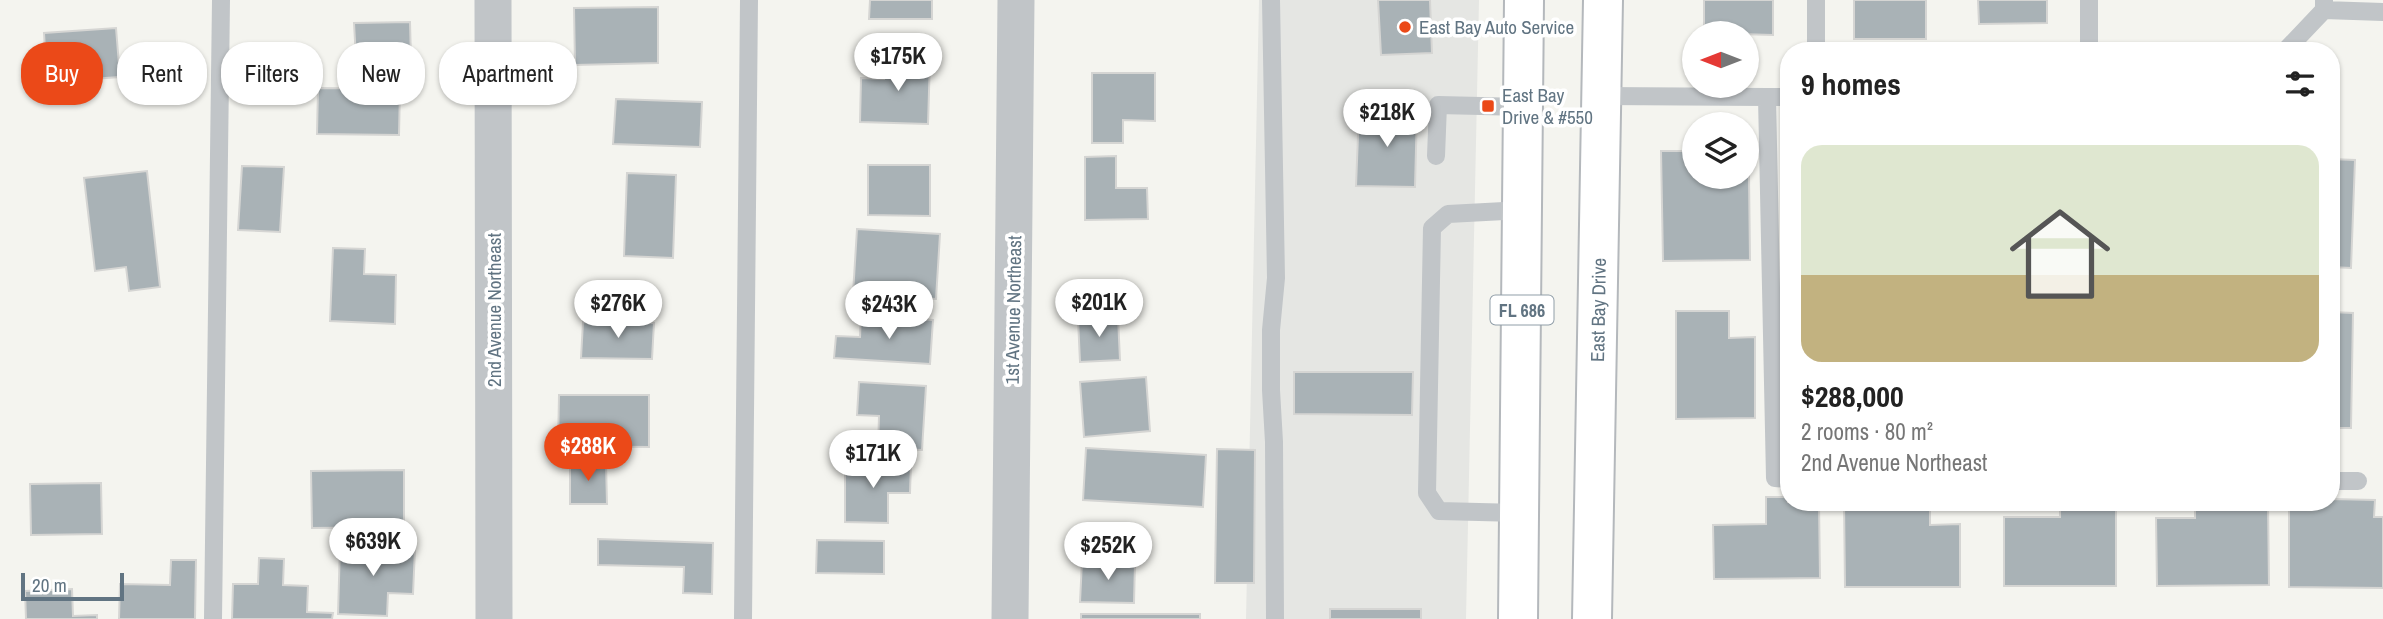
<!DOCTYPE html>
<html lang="en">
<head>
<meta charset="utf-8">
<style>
  body { margin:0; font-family:"Archivo Narrow",sans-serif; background:#f6f6f6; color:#222; height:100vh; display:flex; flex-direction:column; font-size:26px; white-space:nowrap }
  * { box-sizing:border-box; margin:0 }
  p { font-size:23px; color:#767676 }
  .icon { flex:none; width:38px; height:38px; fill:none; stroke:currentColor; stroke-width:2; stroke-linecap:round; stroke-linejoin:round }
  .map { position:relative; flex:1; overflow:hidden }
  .sheet { position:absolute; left:1780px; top:42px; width:560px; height:469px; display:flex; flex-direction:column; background:#fff; border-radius:28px; box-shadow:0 2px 5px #0004 }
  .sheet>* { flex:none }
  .guide { position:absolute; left:21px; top:42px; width:665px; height:63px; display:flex; gap:14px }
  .needle { width:46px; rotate:270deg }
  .buttons { position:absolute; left:1682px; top:21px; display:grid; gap:14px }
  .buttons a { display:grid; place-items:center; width:77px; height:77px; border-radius:50%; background:#fff; box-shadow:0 2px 5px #0004; font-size:35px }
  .scale { position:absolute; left:21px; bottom:18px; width:103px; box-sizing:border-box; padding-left:7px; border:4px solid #617482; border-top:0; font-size:19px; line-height:24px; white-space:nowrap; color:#617482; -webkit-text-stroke:5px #fff; paint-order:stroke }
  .price { position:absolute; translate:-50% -60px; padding:0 16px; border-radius:24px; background:#fff; color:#222; font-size:23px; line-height:46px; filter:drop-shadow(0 2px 4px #0008) }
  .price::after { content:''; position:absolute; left:50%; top:42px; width:21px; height:16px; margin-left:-10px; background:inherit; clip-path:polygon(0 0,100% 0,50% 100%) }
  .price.active { background:#eb4918; color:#fff }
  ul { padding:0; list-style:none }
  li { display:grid; align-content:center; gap:14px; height:371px; padding:0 21px }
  li span { display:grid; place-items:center; height:217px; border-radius:21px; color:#555 }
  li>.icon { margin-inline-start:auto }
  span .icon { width:126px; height:126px; fill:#fffc; stroke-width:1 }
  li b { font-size:30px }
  h2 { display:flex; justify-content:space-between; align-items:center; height:84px; padding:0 21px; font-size:30px }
  .chip { padding:0 24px; border-radius:28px; background:#fff; box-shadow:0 2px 5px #0004; font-size:24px; line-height:63px }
  .chip.active { background:#eb4918; color:#fff }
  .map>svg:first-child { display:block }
  .built { fill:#e5e6e3 }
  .building { fill:#a9b2b6; stroke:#d5d5d3; stroke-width:2 }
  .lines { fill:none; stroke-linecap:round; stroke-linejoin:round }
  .primary-casing { stroke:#b4b8bc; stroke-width:42 }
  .lane { stroke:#c1c5c8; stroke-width:18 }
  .street { stroke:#c1c5c8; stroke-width:37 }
  .primary { stroke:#fff; stroke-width:38 }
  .poi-dot { fill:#eb4918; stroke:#fff; stroke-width:2.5 }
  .labels { text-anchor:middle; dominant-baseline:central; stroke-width:7; stroke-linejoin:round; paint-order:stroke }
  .shield { fill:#fff; stroke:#909ea8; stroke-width:2 }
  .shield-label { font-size:18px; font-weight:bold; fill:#617482 }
  .poi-label { font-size:19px; fill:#617482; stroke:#fff; text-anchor:start }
  .street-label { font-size:19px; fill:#617482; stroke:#fff }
</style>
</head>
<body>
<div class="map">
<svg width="2383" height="619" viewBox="0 0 2383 619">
  <rect width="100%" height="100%" fill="#f4f4ef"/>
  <path class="built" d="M 1259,0 L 1479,0 L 1466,619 L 1246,619 Z"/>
  <path class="building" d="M 870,0 L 932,0 L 932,19 L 869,19 Z
    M 1378,0 L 1430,0 L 1432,53 L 1381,55 Z
    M 1704,0 L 1773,0 L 1773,35 L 1704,33 Z
    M 1854,0 L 1926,0 L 1926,39 L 1854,39 Z
    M 1978,0 L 2047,0 L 2047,23 L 1979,24 Z
    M 658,7 L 658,63 L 575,65 L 574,8 Z
    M 410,22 L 411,59 L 356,59 L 354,23 Z
    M 116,28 L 120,77 L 47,82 L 44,33 Z
    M 884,57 L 930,59 L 928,124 L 860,122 L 861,78 L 884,79 Z
    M 1092,73 L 1155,73 L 1155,121 L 1123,120 L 1123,143 L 1092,143 Z
    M 318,88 L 400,89 L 399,135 L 317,134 Z
    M 616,99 L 702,102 L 700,147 L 613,144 Z
    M 1359,110 L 1417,111 L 1415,187 L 1356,186 Z
    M 1661,151 L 1694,151 L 1694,177 L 1749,176 L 1750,260 L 1663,261 Z
    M 1116,156 L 1116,188 L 1147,188 L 1148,219 L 1085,220 L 1085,157 Z
    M 2331,159 L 2355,160 L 2351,268 L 2331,267 Z
    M 868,165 L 930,165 L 930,216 L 868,215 Z
    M 242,166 L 284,167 L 280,232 L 238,230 Z
    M 147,171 L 160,287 L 129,291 L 126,267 L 95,271 L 84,178 Z
    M 627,173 L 676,175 L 673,258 L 624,256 Z
    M 857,229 L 940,234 L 936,299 L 853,294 Z
    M 333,248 L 365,249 L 364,274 L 396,275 L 395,324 L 330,321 Z
    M 1676,311 L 1729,311 L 1729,338 L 1755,337 L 1755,418 L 1676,419 Z
    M 2331,312 L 2353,313 L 2351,428 L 2331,428 Z
    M 861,315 L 933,320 L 930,364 L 834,358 L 836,336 L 860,337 Z
    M 1118,317 L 1120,360 L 1080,362 L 1078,319 Z
    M 583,322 L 654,323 L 652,359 L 581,358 Z
    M 1294,372 L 1413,372 L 1412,415 L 1294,414 Z
    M 1146,377 L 1150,431 L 1084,437 L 1080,382 Z
    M 859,382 L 926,386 L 922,450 L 878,448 L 879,416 L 857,415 Z
    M 559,395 L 649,395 L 649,447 L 558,446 Z
    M 1086,448 L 1206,455 L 1203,507 L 1083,500 Z
    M 1217,449 L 1255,450 L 1254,583 L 1215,583 Z
    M 606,462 L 607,504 L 570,504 L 570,463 Z
    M 845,463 L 911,463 L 910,493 L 888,493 L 888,523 L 845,522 Z
    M 404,470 L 404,527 L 312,528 L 311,471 Z
    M 101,483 L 102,534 L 31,535 L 30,484 Z
    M 1766,497 L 1788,497 L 1788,502 L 1819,502 L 1820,578 L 1714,579 L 1713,525 L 1766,524 Z
    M 2331,499 L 2375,500 L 2374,517 L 2383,517 L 2383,588 L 2289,587 L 2289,502 L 2331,502 Z
    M 1844,502 L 1930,502 L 1930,525 L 1960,524 L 1960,587 L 1845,587 Z
    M 2060,502 L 2116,502 L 2116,586 L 2004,586 L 2004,517 L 2060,517 Z
    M 2195,502 L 2268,502 L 2269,585 L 2157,586 L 2156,518 L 2195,518 Z
    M 598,539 L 713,543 L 712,594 L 683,593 L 684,567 L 598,565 Z
    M 817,540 L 884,541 L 884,574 L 816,573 Z
    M 340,546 L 415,549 L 413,594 L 388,593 L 387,616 L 338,614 Z
    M 259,558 L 284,559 L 283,585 L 308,586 L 307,612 L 333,613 L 332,619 L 232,619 L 233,584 L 258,584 Z
    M 171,560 L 196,560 L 195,619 L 119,619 L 120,584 L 170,585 Z
    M 1082,561 L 1135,563 L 1134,603 L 1080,602 Z
    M 72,589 L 73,616 L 97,615 L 97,619 L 26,619 L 25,591 Z
    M 1330,609 L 1421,609 L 1421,619 L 1330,619 Z
    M 1081,614 L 1200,614 L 1200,619 L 1081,619 Z"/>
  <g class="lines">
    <g class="primary-casing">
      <path id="primary" d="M 1518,619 L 1524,0
        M 1592,619 L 1603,0"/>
    </g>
    <path class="lane" d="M 1271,0 L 1276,278 L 1271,330 L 1271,390 L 1274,442 L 1275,619
      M 1816,0 L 1816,51
      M 2089,0 L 2089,51
      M 2324,10 L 2383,12
      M 2285,51 L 2324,10 L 2324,0
      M 1602,96 L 1767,97 L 1775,478 L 1788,479
      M 1767,97 L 1788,97
      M 1436,156 L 1438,105 L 1524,107
      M 2331,481 L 2358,481
      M 1519,513 L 1439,511 L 1427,493 L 1432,228 L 1448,214 L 1523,210
      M 213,619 L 221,0
      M 743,619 L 749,0"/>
    <path class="street" d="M 493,0 L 494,619
      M 1010,619 L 1016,0"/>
    <use href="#primary" class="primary"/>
  </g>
  <g class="poi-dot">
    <circle cx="1405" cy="27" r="7"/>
    <rect x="1481" y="99" width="14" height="14" rx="3.5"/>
  </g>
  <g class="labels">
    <rect class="shield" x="1490.5" y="295.5" width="63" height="29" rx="5"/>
    <g class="shield-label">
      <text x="1522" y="310">FL 686</text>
    </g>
    <g class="poi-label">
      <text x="1419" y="27">East Bay Auto Service</text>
      <text x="1502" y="95">East Bay<tspan x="1502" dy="22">Drive &amp; #550</tspan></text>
    </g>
    <g class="street-label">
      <text transform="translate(494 310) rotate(-90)">2nd Avenue Northeast</text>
      <text transform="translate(1013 310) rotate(-89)">1st Avenue Northeast</text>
      <text transform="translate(1598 310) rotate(-89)">East Bay Drive</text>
    </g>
  </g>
</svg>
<div class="buttons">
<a><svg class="needle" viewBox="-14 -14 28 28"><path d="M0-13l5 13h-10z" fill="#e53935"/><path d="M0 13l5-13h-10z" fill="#767676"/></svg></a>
<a><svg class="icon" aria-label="layers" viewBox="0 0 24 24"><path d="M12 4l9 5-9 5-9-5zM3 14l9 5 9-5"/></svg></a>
</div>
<div class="scale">20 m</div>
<b class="price" style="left:898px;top:93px">$175K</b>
<b class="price" style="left:1387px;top:149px">$218K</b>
<b class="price" style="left:1099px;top:339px">$201K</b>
<b class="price" style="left:618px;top:340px">$276K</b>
<b class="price" style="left:889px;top:341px">$243K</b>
<b class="price active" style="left:588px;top:483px">$288K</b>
<b class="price" style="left:873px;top:490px">$171K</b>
<b class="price" style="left:373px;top:578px">$639K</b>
<b class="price" style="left:1108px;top:582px">$252K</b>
<div class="guide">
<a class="chip active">Buy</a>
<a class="chip">Rent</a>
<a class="chip">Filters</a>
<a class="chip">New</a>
<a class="chip">Apartment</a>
</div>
<section class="sheet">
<h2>9 homes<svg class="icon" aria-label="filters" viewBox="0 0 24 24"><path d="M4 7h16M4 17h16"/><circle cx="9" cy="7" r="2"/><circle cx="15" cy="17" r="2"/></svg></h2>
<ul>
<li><span style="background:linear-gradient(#dfe7d0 60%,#c2b280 0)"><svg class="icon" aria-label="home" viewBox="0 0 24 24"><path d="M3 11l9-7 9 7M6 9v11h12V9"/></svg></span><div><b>$288,000</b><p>2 rooms · 80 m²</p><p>2nd Avenue Northeast</p></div></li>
</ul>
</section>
</div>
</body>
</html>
